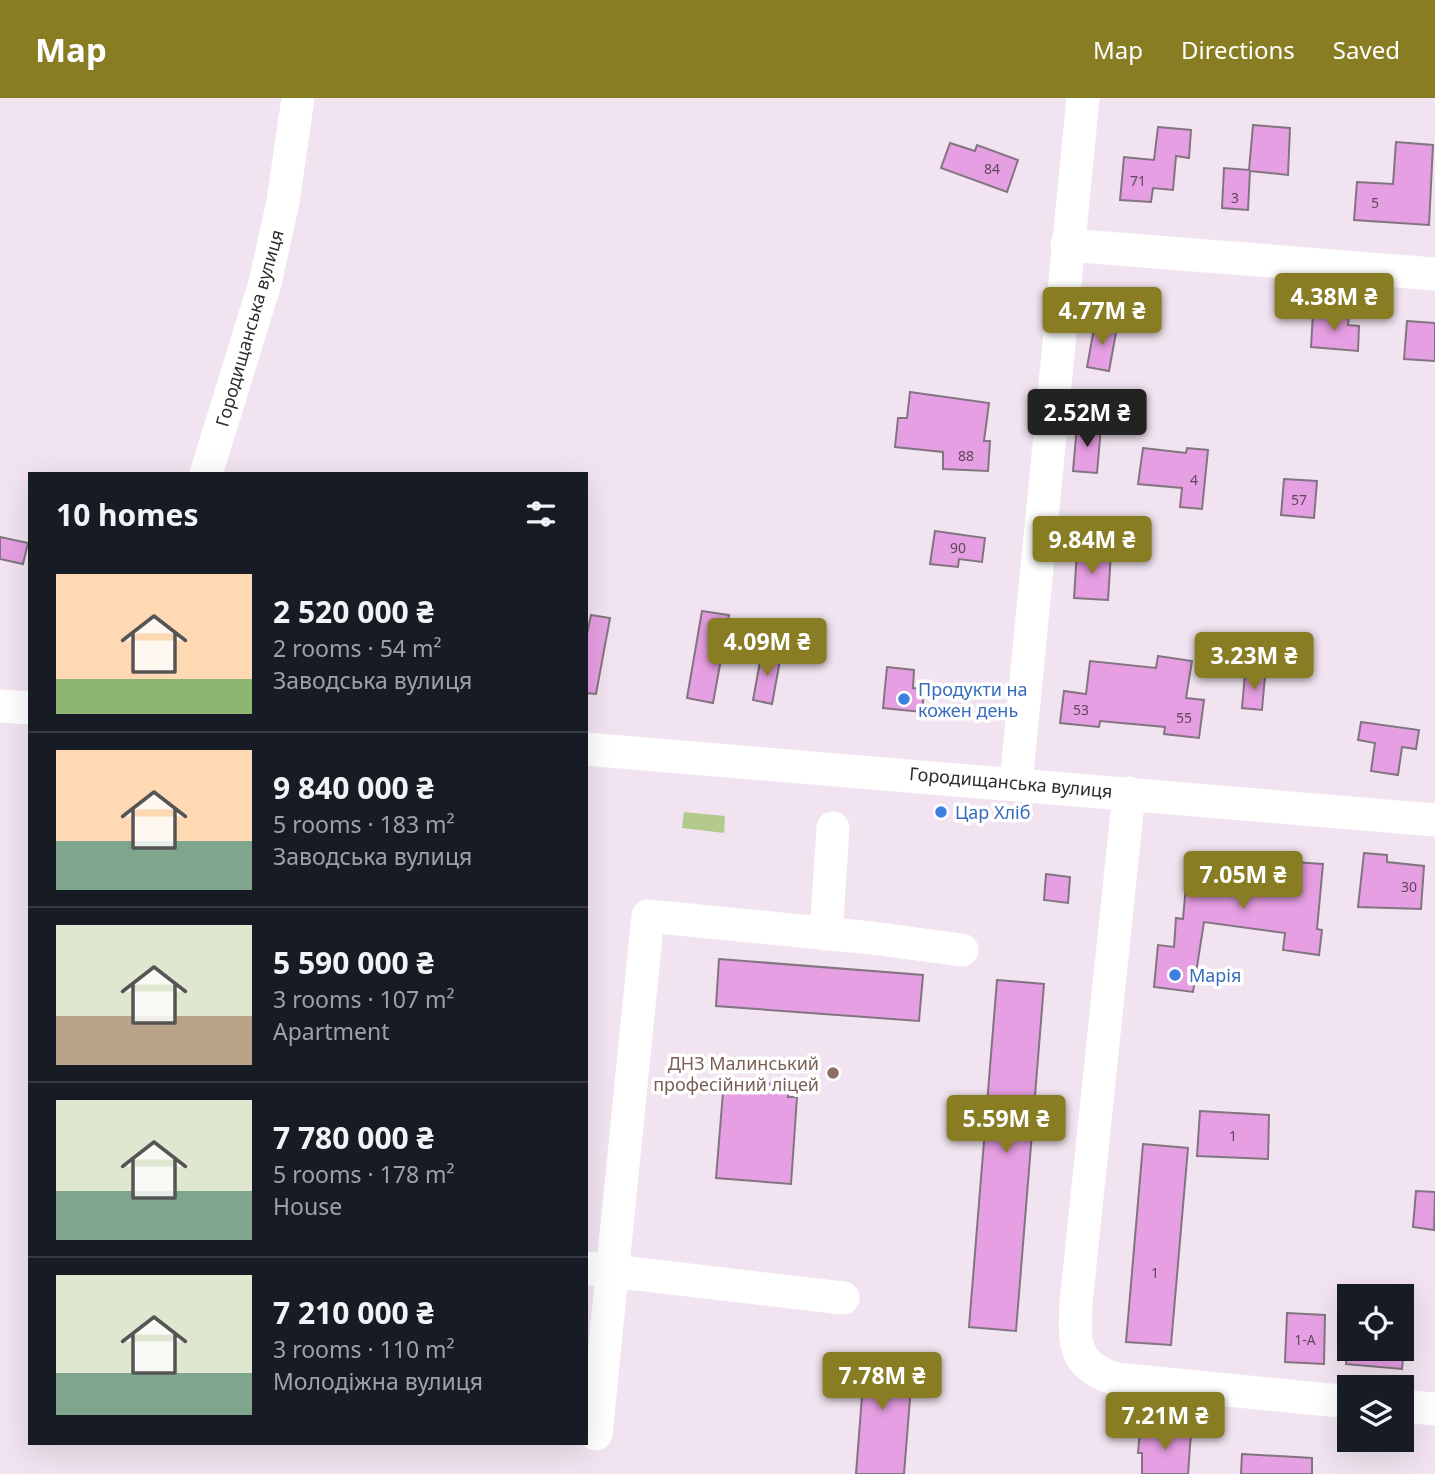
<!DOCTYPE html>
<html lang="en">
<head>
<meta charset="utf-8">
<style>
  body { margin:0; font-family:"Noto Sans",sans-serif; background:#20242c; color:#f1f3f6; height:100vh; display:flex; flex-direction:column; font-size:26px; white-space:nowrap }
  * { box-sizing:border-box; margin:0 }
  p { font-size:23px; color:#9ea1a6 }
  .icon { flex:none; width:38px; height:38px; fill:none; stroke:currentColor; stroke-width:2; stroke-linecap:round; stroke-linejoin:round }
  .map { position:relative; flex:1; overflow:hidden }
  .sheet { position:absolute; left:28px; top:374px; width:560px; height:973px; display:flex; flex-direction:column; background:#171b24; border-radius:0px; box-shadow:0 7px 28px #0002 }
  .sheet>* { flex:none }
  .tools { position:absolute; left:1337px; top:1186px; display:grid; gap:14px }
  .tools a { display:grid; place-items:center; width:77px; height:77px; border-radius:0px; background:#171b24; box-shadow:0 7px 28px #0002; font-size:35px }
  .price { position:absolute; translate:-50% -60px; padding:0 16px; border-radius:7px; background:#897d23; color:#fff; font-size:23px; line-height:46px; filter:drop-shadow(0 2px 4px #0008) }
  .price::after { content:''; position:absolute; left:50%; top:42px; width:21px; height:16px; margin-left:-10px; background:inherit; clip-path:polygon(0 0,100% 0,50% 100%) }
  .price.current { background:#222; color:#fff }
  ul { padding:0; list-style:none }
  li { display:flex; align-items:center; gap:21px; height:175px; padding:0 28px }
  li+li { border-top:2px solid #363941 }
  li span { display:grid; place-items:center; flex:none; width:196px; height:140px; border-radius:0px; color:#555 }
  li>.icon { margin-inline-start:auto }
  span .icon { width:84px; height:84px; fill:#fffc; stroke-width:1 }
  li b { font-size:30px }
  h2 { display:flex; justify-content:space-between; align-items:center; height:84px; padding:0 28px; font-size:30px }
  header { display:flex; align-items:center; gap:42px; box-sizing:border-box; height:98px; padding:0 35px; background:#897d23; color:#fff }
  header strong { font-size:33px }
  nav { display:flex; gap:38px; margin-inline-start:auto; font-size:24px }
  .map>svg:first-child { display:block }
  .green { fill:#b4c98c }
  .building { fill:#e69fe2; stroke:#817580; stroke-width:2 }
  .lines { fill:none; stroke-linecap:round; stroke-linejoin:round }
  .minor { stroke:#fff; stroke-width:33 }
  .shop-dot { fill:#3f7fe0; stroke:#fff; stroke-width:2.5 }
  .education-dot { fill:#8d6e63; stroke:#fff; stroke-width:2.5 }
  .labels { text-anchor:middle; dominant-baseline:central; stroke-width:7; stroke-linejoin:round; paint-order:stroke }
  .number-label { font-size:14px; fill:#5e485c }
  .street-label { font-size:18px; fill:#302b30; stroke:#fff }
  .shop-label { font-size:18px; fill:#366cbe; stroke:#fff; text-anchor:start }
  .education-label { font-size:18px; fill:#785e54; stroke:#fff; text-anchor:end }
</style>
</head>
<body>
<header>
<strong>Map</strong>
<nav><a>Map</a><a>Directions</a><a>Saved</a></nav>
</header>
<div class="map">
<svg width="1435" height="1376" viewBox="0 0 1435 1376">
  <rect width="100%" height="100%" fill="#f1e4f0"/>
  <path class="green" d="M 684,714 L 725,718 L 724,735 L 682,730 Z"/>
  <path class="building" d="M 1253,27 L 1290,30 L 1288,77 L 1250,73 L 1248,112 L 1222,110 L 1224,70 L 1249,72 Z
    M 1158,29 L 1191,32 L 1189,60 L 1176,58 L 1173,92 L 1153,90 L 1151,104 L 1120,102 L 1124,59 L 1154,62 Z
    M 1396,44 L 1433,47 L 1429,127 L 1354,122 L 1357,84 L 1393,86 Z
    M 950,45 L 975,53 L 977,47 L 1018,62 L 1007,94 L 941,70 Z
    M 1313,215 L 1349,217 L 1348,227 L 1359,228 L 1358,253 L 1311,249 Z
    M 1407,223 L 1435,225 L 1435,263 L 1404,261 Z
    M 1095,225 L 1117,229 L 1109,273 L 1087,269 Z
    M 910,294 L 989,305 L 984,343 L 990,343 L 988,373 L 943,371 L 943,354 L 895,349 L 898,320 L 907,320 Z
    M 1077,327 L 1101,329 L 1097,375 L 1073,373 Z
    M 1143,350 L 1186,355 L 1187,350 L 1208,352 L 1202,411 L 1180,409 L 1182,390 L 1138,386 Z
    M 1284,381 L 1317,383 L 1314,420 L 1281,417 Z
    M 935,433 L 985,440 L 982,464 L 959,461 L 958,469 L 930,466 Z
    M 0,439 L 28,445 L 23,466 L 0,461 Z
    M 1077,453 L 1111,455 L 1108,502 L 1074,500 Z
    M 702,513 L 729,517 L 713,605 L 687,600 Z
    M 591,517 L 610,520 L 596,596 L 586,595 L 586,541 Z
    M 762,553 L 781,557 L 772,606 L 753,602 Z
    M 1158,558 L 1192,563 L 1186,600 L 1204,602 L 1199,640 L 1164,636 L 1165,629 L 1100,623 L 1099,629 L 1060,625 L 1064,593 L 1086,596 L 1090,563 L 1156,570 Z
    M 887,569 L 914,572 L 913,590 L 924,591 L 922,614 L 883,610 Z
    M 1245,576 L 1265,578 L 1262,612 L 1242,610 Z
    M 1361,624 L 1419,632 L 1416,651 L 1402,649 L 1398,677 L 1371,673 L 1375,645 L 1358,642 Z
    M 1242,754 L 1265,757 L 1264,762 L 1323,766 L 1317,831 L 1322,832 L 1319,857 L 1283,852 L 1285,835 L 1204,824 L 1193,894 L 1154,889 L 1158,847 L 1174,849 L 1176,820 L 1183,821 L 1188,765 L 1240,769 Z
    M 1364,755 L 1387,757 L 1387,764 L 1424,768 L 1421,811 L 1358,809 Z
    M 1046,776 L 1070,779 L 1068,805 L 1044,802 Z
    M 719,861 L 923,877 L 919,923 L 716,908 Z
    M 997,882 L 1044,886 L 1016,1233 L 969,1229 Z
    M 724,982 L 789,987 L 788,999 L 797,999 L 791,1086 L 716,1080 Z
    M 1200,1013 L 1269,1017 L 1268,1061 L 1197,1058 Z
    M 1143,1046 L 1188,1050 L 1171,1247 L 1126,1244 Z
    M 1416,1093 L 1435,1094 L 1434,1132 L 1413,1129 Z
    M 1287,1215 L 1325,1217 L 1324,1266 L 1285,1264 Z
    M 1347,1251 L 1404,1251 L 1402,1271 L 1346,1266 Z
    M 844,1258 L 913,1263 L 904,1376 L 856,1376 L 863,1285 L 842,1283 Z
    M 1140,1331 L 1191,1335 L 1188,1376 L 1142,1376 L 1142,1355 L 1138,1355 Z
    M 1242,1356 L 1312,1360 L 1312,1376 L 1241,1376 Z"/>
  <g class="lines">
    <path class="minor" d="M 1067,147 L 1435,176
      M 206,376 L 265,185 L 283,104 L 298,0
      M 0,608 L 30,610
      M 586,651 L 1435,722
      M 1016,685 L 1083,0
      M 1129,695 L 1076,1205 C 1074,1245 1073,1268 1116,1281 L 1349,1304
      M 826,836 L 833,730
      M 586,1170 L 843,1200
      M 1402,1308 L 1435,1311
      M 596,1336 L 648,818 L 872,840 L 962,852"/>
  </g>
  <g class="shop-dot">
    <circle cx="904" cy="601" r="7"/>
    <circle cx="941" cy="714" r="7"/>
    <circle cx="1175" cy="877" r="7"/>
  </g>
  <circle class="education-dot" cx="833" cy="975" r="7"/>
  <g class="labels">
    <g class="number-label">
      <text x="992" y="70">84</text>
      <text x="1138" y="82">71</text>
      <text x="1235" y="99">3</text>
      <text x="1375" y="104">5</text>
      <text x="966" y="357">88</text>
      <text x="1194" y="381">4</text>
      <text x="1299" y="401">57</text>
      <text x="958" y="449">90</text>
      <text x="1081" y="611">53</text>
      <text x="1184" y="619">55</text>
      <text x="1409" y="788">30</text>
      <text x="1233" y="1037">1</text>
      <text x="1155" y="1174">1</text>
      <text x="1305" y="1241">1-А</text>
    </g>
    <g class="street-label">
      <text transform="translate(249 230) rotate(-74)">Городищанська вулиця</text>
      <text transform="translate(1011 684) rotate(5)">Городищанська вулиця</text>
    </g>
    <g class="shop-label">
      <text x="918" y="591">Продукти на<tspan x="918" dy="21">кожен день</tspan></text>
      <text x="955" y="714">Цар Хліб</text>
      <text x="1189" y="877">Марія</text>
    </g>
    <g class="education-label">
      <text x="819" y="965">ДНЗ Малинський<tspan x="819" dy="21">професійний ліцей</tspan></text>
    </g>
  </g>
</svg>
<div class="tools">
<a><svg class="icon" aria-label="locate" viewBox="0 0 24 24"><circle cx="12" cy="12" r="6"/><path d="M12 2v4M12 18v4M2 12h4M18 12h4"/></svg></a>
<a><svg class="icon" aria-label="layers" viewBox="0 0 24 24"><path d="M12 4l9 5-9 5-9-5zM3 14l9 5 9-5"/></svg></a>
</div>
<b class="price" style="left:1334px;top:235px">4.38M ₴</b>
<b class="price" style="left:1102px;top:249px">4.77M ₴</b>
<b class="price current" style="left:1087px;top:351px">2.52M ₴</b>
<b class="price" style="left:1092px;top:478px">9.84M ₴</b>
<b class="price" style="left:767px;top:580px">4.09M ₴</b>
<b class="price" style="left:1254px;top:594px">3.23M ₴</b>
<b class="price" style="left:1243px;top:813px">7.05M ₴</b>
<b class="price" style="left:1006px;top:1057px">5.59M ₴</b>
<b class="price" style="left:882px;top:1314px">7.78M ₴</b>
<b class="price" style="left:1165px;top:1354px">7.21M ₴</b>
<section class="sheet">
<h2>10 homes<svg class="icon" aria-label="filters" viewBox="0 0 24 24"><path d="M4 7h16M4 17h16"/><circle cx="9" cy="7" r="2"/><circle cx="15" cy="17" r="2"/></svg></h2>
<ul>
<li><span style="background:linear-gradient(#ffd9b3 75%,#8fb573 0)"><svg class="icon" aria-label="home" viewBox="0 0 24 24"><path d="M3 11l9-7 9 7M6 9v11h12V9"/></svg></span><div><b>2 520 000 ₴</b><p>2 rooms · 54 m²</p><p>Заводська вулиця</p></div></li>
<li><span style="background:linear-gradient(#ffd9b3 65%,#7fa58c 0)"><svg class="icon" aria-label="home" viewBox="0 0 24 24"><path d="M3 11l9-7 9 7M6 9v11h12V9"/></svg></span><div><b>9 840 000 ₴</b><p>5 rooms · 183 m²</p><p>Заводська вулиця</p></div></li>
<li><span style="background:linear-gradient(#dfe7d0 65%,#b9a48a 0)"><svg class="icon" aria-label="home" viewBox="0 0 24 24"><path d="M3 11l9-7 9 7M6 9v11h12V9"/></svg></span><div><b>5 590 000 ₴</b><p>3 rooms · 107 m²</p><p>Apartment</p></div></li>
<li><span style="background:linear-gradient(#dfe7d0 65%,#7fa58c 0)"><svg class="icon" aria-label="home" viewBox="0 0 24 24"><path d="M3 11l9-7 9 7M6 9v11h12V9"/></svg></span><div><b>7 780 000 ₴</b><p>5 rooms · 178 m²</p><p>House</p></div></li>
<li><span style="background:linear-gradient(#dfe7d0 70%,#7fa58c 0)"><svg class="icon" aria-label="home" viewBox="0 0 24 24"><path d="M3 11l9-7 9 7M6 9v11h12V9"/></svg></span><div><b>7 210 000 ₴</b><p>3 rooms · 110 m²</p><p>Молодіжна вулиця</p></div></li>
</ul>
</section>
</div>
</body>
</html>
